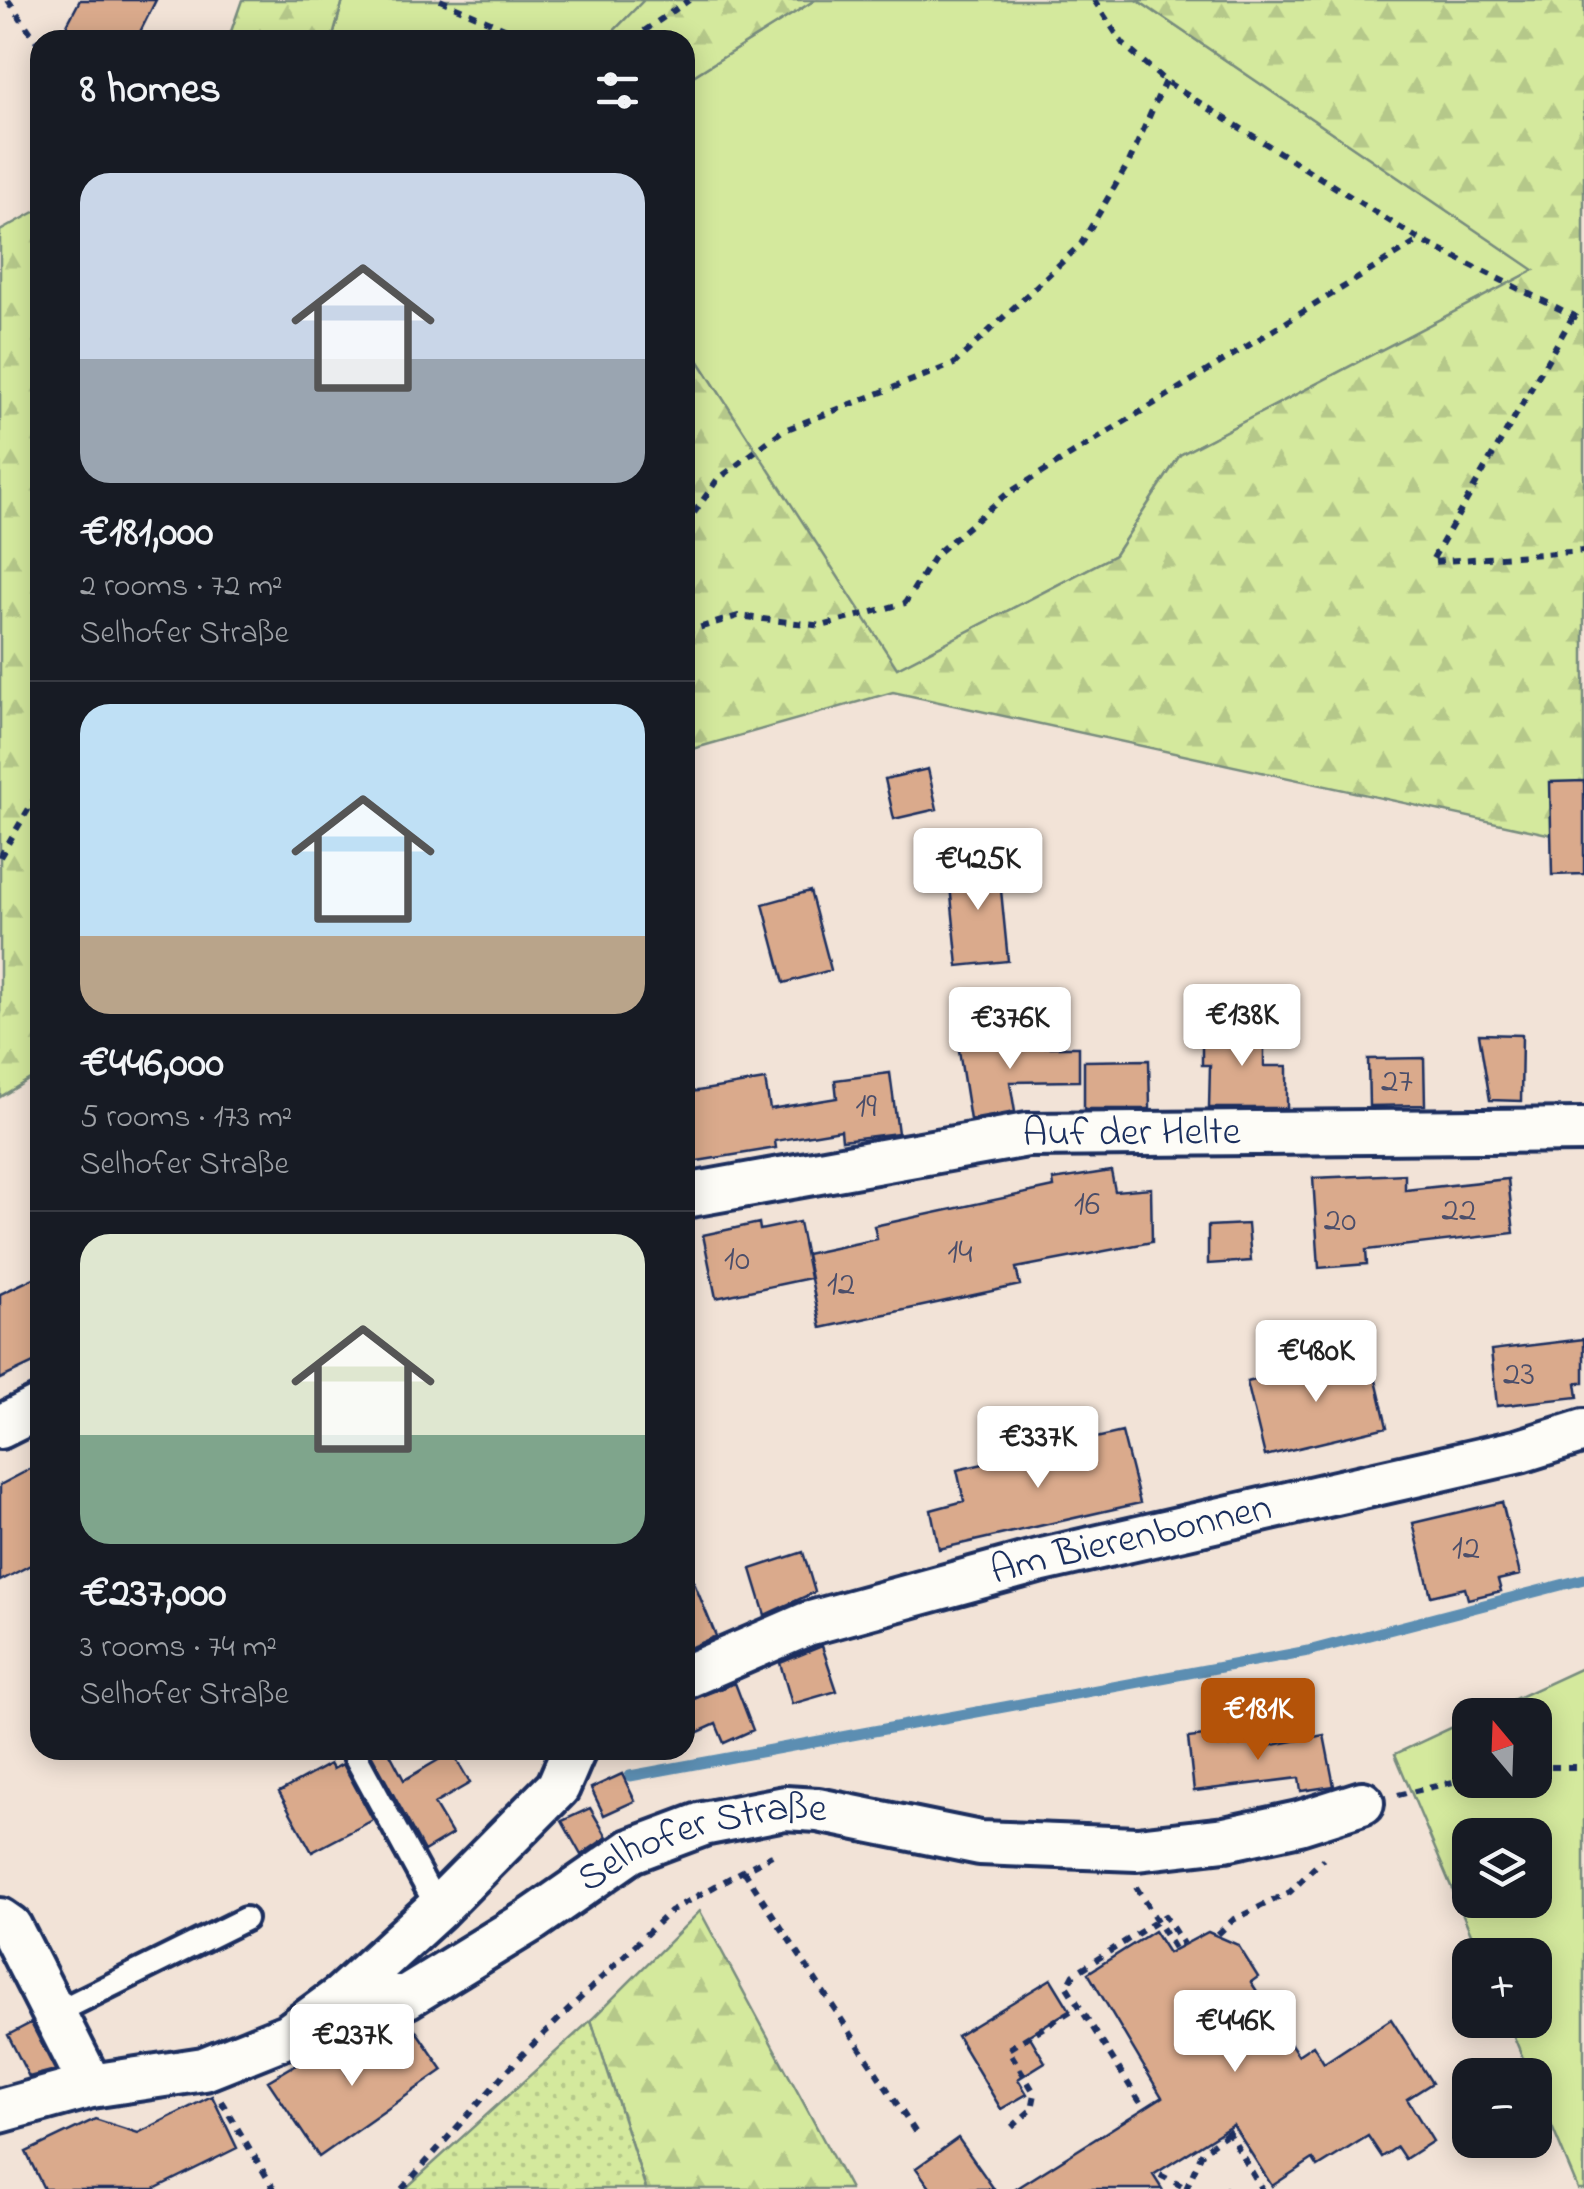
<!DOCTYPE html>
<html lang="en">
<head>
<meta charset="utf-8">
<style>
  body { margin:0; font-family:"Indie Flower",sans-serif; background:#242831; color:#f1f3f6; height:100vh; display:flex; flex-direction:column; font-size:38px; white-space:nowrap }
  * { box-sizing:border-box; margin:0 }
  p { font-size:32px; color:#9ea1a6 }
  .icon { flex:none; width:55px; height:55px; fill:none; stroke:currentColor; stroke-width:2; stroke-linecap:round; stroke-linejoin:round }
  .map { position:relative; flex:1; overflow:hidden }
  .drawer { position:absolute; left:30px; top:30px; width:665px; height:1730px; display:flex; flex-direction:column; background:#171b24; border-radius:30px; box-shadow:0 5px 25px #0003 }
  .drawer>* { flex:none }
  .needle { width:65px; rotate:341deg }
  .fabs { position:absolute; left:1452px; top:1698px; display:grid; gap:20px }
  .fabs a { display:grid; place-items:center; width:100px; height:100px; border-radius:20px; background:#171b24; box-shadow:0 5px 25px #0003; font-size:50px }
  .price { position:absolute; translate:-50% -85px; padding:0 22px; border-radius:10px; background:#fff; color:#222; font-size:32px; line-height:65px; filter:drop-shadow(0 2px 5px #0008) }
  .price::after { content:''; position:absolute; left:50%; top:60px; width:30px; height:22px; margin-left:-15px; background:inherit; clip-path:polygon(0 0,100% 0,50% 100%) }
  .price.on { background:#b45309; color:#fff }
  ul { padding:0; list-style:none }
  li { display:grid; align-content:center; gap:20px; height:530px; padding:0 50px }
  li+li { border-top:2px solid #363941 }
  li span { display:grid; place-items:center; height:310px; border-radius:30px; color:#555 }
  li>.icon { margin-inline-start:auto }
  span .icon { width:180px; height:180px; fill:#fffc; stroke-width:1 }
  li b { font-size:42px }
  h2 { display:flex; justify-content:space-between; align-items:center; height:120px; padding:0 50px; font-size:42px }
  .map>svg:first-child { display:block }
  .green { fill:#d4e99d; stroke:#788c7e; stroke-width:2.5; fill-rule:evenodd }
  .forest { fill:url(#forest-firs); stroke:#788c7e; stroke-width:2.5 }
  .garden { fill:url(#garden-dots); stroke:#788c7e; stroke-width:2.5 }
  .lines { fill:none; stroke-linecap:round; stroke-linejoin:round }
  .stream { stroke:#5c8eb2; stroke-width:11 }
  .building { fill:#daaa8c; stroke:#1b2f5e; stroke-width:2.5 }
  .lane-casing { stroke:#1b2f5e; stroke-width:30 }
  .street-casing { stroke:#1b2f5e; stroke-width:50 }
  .path { stroke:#1b2f5e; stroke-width:6; stroke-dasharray:8 8; stroke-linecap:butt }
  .lane { stroke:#fdfcf7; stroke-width:22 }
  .street { stroke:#fdfcf7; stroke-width:42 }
  .labels { text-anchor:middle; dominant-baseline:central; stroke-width:10; stroke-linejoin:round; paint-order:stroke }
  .number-label { font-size:35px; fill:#4b4e6a }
  .street-label { font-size:40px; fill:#1b2f5e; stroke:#fdfcf7 }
</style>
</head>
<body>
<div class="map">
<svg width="1584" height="2189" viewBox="0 0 1584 2189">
  <defs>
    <pattern id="forest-firs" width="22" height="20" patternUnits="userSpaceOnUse" patternTransform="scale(2.5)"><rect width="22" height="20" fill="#d4e99d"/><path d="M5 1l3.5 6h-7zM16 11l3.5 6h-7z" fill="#b5c88a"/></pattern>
    <pattern id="garden-dots" width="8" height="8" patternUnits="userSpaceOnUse" patternTransform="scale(2.5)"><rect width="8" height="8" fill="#d4e99d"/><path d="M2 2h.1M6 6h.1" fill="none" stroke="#b5c88a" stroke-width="1.8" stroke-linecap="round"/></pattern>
  </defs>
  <rect width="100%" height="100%" fill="#f2e3d7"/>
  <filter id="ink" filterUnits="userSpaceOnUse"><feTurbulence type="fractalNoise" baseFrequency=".01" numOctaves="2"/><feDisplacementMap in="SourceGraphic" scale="20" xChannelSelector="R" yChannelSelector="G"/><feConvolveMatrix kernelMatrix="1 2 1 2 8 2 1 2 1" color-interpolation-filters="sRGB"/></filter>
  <g filter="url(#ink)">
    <path class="green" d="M 343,0 L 644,0 L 605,40 L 332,40 Z
      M 815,0 L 1137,0 L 1535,270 L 1180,455 L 1115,555 L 896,669 L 685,340 L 685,81 Z
      M 1584,1667 L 1584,2189 L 1578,2189 L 1535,2086 L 1535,2075 L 1530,2075 L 1507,2020 L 1535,2020 L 1535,1955 L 1480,1955 L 1395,1754 L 1470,1719 L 1470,1780 L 1535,1780 L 1535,1715 L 1480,1715 ZM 1535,1835 L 1535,1900 L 1470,1900 L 1470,1835 Z"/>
    <path class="forest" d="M 242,0 L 343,0 L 332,40 L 228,40 Z
      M 644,0 L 815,0 L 685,81 L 685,40 L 605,40 Z
      M 1137,0 L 1584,0 L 1584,842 L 893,692 L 685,751 L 685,340 L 897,668 L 1115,555 L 1180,455 L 1534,270 Z
      M 40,209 L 40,1073 L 0,1097 L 0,231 Z
      M 700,1911 L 850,2189 L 646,2189 L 591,2020 Z"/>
    <path class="garden" d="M 591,2020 L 646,2189 L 405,2189 Z"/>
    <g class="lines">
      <path class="stream" d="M 630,1776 L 1308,1651 L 1584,1579"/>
    </g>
    <path class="building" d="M 80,0 L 156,0 L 136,40 L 59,40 Z
      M 928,769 L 937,809 L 894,819 L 885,779 Z
      M 1584,781 L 1584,874 L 1552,875 L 1550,782 Z
      M 998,860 L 1008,961 L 958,966 L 948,865 Z
      M 810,891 L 831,970 L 784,983 L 763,904 Z
      M 1202,1026 L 1264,1026 L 1264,1066 L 1287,1066 L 1287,1108 L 1209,1108 L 1210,1065 L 1202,1065 Z
      M 1479,1034 L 1522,1035 L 1521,1101 L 1490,1100 Z
      M 1004,1038 L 1005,1047 L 1079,1047 L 1079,1081 L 1010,1082 L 1015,1112 L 970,1120 L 958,1044 Z
      M 1424,1058 L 1425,1105 L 1369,1106 L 1368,1059 Z
      M 1149,1060 L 1150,1109 L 1084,1109 L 1084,1061 Z
      M 890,1073 L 898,1133 L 842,1140 L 841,1130 L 775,1141 L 776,1148 L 685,1163 L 685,1093 L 765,1080 L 770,1109 L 837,1098 L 835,1080 Z
      M 1111,1171 L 1115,1191 L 1151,1188 L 1152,1242 L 1016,1268 L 1020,1285 L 821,1328 L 806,1254 L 877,1239 L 874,1226 L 1054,1187 L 1053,1180 Z
      M 1405,1174 L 1405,1190 L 1508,1179 L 1514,1233 L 1366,1250 L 1367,1264 L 1319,1268 L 1313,1178 Z
      M 799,1222 L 810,1278 L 716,1298 L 703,1235 L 759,1223 L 760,1230 Z
      M 1248,1224 L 1251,1261 L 1208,1264 L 1208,1226 Z
      M 40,1275 L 40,1360 L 0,1379 L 0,1294 Z
      M 1584,1339 L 1584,1383 L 1576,1383 L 1578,1397 L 1497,1406 L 1491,1350 Z
      M 1371,1359 L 1387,1427 L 1265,1456 L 1247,1382 L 1340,1360 L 1341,1366 Z
      M 1122,1432 L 1140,1503 L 939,1549 L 931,1510 L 964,1501 L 957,1470 Z
      M 40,1464 L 40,1560 L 0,1581 L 0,1485 Z
      M 1502,1502 L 1520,1575 L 1498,1580 L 1501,1591 L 1468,1599 L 1465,1588 L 1431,1596 L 1413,1523 Z
      M 803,1552 L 815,1592 L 765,1615 L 751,1569 Z
      M 685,1561 L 716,1636 L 685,1650 Z
      M 822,1646 L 837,1691 L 792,1704 L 780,1663 Z
      M 735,1683 L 753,1730 L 724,1743 L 716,1724 L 685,1738 L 685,1702 Z
      M 1229,1733 L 1230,1746 L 1258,1742 L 1258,1748 L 1324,1735 L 1334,1786 L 1301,1791 L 1299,1778 L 1194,1791 L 1188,1738 Z
      M 369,1750 L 388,1750 L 404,1780 L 452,1752 L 470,1783 L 434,1804 L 452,1834 L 424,1851 Z
      M 330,1764 L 333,1769 L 343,1764 L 373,1820 L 312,1852 L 279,1792 Z
      M 622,1774 L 635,1801 L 604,1815 L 591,1788 Z
      M 590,1808 L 607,1837 L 581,1855 L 562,1821 Z
      M 1154,1931 L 1168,1953 L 1208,1932 L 1238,1945 L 1258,1977 L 1251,1982 L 1298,2055 L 1313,2045 L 1324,2063 L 1391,2019 L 1432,2083 L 1407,2099 L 1433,2141 L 1405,2159 L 1397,2147 L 1382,2157 L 1368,2136 L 1318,2167 L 1313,2159 L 1272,2186 L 1233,2125 L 1153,2175 L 1162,2189 L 1016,2189 L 1162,2097 L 1088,1973 Z
      M 1051,1979 L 1070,2010 L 1029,2035 L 1045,2062 L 1018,2079 L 1027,2094 L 1001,2109 L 957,2036 Z
      M 31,2023 L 55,2070 L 29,2077 L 8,2035 Z
      M 414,2028 L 443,2070 L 319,2157 L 268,2081 L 331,2044 L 347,2074 Z
      M 212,2096 L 237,2148 L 154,2189 L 44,2189 L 26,2152 L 95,2119 L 138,2133 Z
      M 958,2138 L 994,2189 L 931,2189 L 916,2168 Z"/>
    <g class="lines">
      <g class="lane-casing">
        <path id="lane" d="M 352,1750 L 438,1908
          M 55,2013 L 245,1919"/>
      </g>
      <g class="street-casing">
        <g id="street">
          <path id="s1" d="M 685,1196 L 1027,1135 L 1584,1130"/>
          <path d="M 0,1427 L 40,1407"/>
          <path id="s2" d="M 685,1677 L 807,1624 L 1038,1561 L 1520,1451 L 1584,1431"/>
          <path d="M 0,1920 L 10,1927 L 91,2086"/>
          <path id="s3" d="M 341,1997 L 406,1997 L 533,1919 L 631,1851 L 703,1824 L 785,1808 L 818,1810 L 980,1843 L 1137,1849 L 1225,1839 L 1299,1823 L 1362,1803"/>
          <path d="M 0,2111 L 91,2086 L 204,2069 L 289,2035 L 341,1997 L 438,1908 L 558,1787 L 574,1750"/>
        </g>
      </g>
      <path class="path" d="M 8,0 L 40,46
        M 440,0 L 532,40
        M 1094,0 L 1123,44 L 1165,81 L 1420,240 L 1584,321
        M 631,40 L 689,0
        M 1573,316 L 1431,562 L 1584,551
        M 685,526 L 717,480 L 782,431 L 954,364 L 1081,244 L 1129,162 L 1165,81
        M 685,632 L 738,616 L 822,626 L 905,603 L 936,554 L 1007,494 L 1420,240
        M 0,857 L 40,790
        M 1535,1767 L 1584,1767
        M 1398,1795 L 1470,1778
        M 744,1871 L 918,2136
        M 1136,1887 L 1175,1950
        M 1218,1934 L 1233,1920 L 1290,1892 L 1323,1859
        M 221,2101 L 274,2189
        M 1140,2102 L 1067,1987 L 1074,1974 L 1165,1916 L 1183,1944
        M 1012,2127 L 1032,2109 L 1035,2094 L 1008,2049 L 1079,2006
        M 1227,2130 L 1262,2189
        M 1160,2175 L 1186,2188
        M 402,2189 L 518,2059 L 670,1911 L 772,1855
        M 1186,2189 L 1203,2151 L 1228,2133
        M 1227,2189 L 1228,2188"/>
      <use href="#lane" class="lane"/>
      <use href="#street" class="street"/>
    </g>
  </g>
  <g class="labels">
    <g class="number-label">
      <text x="1397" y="1082">27</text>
      <text x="866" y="1107">19</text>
      <text x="1087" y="1205">16</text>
      <text x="1459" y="1211">22</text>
      <text x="1340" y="1221">20</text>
      <text x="960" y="1253">14</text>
      <text x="737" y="1260">10</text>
      <text x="841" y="1285">12</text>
      <text x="1519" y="1375">23</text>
      <text x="1466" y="1549">12</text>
    </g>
    <g class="street-label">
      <text stroke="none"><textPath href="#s1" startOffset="452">Auf der Helte</textPath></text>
      <text stroke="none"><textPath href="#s2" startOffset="468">Am Bierenbonnen</textPath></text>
      <text stroke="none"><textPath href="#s3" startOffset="405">Selhofer Straße</textPath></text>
    </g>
  </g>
</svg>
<div class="fabs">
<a><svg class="needle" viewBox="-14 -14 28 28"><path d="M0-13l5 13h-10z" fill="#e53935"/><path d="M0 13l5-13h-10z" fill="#9ea1a6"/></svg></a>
<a><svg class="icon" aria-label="layers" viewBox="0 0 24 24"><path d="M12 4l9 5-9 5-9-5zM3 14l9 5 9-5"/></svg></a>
<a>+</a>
<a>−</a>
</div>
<b class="price" style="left:978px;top:913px">€425K</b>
<b class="price" style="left:1242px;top:1069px">€138K</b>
<b class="price" style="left:1010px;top:1072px">€376K</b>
<b class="price" style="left:1316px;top:1405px">€480K</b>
<b class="price" style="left:1038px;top:1491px">€337K</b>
<b class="price on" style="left:1258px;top:1763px">€181K</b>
<b class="price" style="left:1235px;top:2075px">€446K</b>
<b class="price" style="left:352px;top:2089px">€237K</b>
<section class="drawer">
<h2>8 homes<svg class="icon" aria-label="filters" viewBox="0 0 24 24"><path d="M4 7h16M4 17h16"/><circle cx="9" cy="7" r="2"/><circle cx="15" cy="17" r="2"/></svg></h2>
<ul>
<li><span style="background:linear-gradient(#c9d6e8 60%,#9aa5b1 0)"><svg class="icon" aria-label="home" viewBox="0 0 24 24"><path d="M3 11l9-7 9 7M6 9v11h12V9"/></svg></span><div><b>€181,000</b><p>2 rooms · 72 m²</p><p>Selhofer Straße</p></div></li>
<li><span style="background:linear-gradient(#bfe0f5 75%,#b9a48a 0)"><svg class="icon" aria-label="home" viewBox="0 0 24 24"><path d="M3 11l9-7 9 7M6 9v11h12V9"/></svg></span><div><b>€446,000</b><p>5 rooms · 173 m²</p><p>Selhofer Straße</p></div></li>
<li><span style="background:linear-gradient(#dfe7d0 65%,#7fa58c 0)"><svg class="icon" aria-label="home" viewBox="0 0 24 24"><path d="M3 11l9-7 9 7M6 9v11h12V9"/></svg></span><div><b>€237,000</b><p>3 rooms · 74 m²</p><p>Selhofer Straße</p></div></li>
</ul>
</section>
</div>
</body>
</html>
